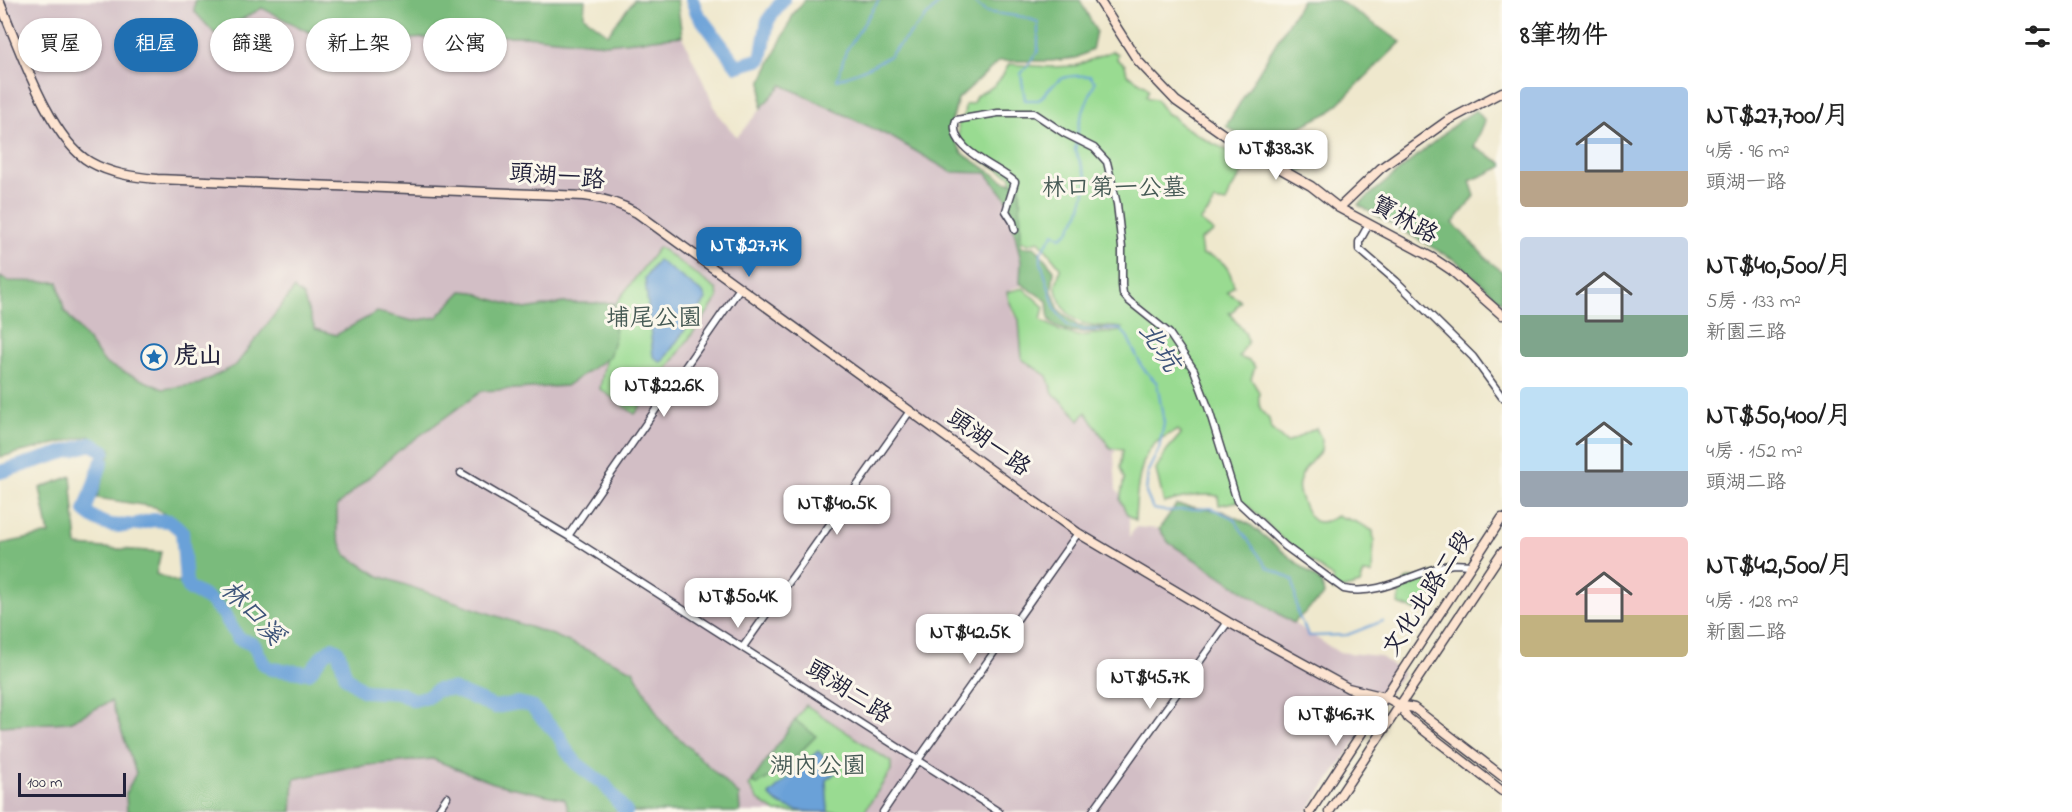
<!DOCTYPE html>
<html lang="zh-TW">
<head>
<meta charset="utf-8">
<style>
  body { margin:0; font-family:"Indie Flower","LXGW WenKai TC",sans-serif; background:#f6f6f6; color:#222; height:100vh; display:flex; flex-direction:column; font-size:22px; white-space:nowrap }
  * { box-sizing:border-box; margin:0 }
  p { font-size:20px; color:#767676 }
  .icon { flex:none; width:33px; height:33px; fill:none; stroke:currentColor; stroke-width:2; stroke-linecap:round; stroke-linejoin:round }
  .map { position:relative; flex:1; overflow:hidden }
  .sheet { display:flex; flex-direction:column; background:#fff; width:570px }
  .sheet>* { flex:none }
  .hud { position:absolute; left:18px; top:18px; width:570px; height:54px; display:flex; gap:12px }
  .scale { position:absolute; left:18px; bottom:15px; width:108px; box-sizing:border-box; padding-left:6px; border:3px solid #22223b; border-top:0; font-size:16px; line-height:21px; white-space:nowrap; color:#22223b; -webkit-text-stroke:4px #fbf7ec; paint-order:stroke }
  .price { position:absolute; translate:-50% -51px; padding:0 14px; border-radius:12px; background:#fff; color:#222; font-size:20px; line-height:39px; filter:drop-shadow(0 2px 3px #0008) }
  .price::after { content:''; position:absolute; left:50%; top:36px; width:18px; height:14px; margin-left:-9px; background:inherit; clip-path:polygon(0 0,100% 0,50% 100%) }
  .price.active { background:#1f6fb2; color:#fff }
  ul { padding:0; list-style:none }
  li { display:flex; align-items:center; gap:18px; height:150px; padding:0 18px }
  li span { display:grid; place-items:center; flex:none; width:168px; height:120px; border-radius:6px; color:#555 }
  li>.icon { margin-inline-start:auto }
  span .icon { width:72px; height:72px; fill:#fffc; stroke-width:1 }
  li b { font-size:26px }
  h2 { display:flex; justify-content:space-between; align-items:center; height:72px; padding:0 18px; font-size:26px }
  .chip { padding:0 21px; border-radius:27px; background:#fff; box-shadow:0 2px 4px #0004; font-size:21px; line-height:54px }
  .chip.active { background:#1f6fb2; color:#fff }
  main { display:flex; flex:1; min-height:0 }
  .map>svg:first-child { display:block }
  .industrial { fill:#d2bec5 }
  .green { fill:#99db91; stroke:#5e7e66; stroke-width:1.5 }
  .forest { fill:#7abb7b; stroke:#4e6e5b; stroke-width:1.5 }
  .water { fill:#6aa1d8; stroke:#46628a; stroke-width:1.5 }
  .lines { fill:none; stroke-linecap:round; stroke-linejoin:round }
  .stream { stroke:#6aa1d8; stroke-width:2 }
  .river { stroke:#6aa1d8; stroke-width:14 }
  .street-casing { stroke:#414051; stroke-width:9 }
  .secondary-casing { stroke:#414051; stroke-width:11 }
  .street { stroke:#fff; stroke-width:6 }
  .secondary { stroke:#fde4d1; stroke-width:8 }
  .labels { text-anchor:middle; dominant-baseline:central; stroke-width:6; stroke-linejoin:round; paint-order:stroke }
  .street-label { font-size:24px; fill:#22223b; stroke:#fbf7ec }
  .park-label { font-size:24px; fill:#465a55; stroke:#fbf7ec }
  .poi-label { font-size:24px; font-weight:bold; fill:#22223b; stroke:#fbf7ec; text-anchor:start }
  .water-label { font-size:26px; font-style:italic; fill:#3f557a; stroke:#fbf7ec }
</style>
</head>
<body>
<main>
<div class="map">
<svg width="1502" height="812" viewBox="0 0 1502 812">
  <rect width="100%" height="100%" fill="#fbf7ec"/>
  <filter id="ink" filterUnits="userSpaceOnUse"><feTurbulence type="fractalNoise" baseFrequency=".0167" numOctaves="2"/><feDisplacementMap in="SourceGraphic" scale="12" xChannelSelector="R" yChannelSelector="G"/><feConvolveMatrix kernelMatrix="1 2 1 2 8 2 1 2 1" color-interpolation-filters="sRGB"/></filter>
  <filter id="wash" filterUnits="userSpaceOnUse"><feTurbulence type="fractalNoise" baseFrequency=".008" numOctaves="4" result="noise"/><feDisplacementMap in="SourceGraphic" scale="24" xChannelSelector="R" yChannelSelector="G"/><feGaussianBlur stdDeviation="1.35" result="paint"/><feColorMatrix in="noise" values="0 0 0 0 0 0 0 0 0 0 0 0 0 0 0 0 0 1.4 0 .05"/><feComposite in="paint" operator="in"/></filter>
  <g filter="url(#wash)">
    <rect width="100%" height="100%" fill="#efe8cd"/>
    <path class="industrial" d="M 0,0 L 195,0 L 194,11 L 215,34 L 262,8 L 309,32 L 525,36 L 606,44 L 682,36 L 719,116 L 737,137 L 781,85 L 893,138 L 951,172 L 986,173 L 1020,185 L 1021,286 L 1011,289 L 1012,313 L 1125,425 L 1114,454 L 1116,490 L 1129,503 L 1129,537 L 1136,527 L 1159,529 L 1169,543 L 1338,652 L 1380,656 L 1403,673 L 1307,812 L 740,812 L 739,795 L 662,722 L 633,670 L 553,635 L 379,576 L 346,555 L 337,534 L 337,506 L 397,452 L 482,391 L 566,386 L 563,303 L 525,309 L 474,292 L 462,291 L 437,317 L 413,321 L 377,313 L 336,335 L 315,329 L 303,296 L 294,289 L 236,365 L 199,384 L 163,389 L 107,364 L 64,310 L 58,282 L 8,281 L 0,277 Z
      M 111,701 L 136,773 L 126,793 L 127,812 L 0,812 L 0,726 L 69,722 Z
      M 432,759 L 496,784 L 565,799 L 569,812 L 292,812 L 294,779 L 350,767 Z"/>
    <path class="green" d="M 1112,51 L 1118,54 L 1117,59 L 1125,65 L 1127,74 L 1145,85 L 1149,90 L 1146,96 L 1149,98 L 1156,99 L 1167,114 L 1173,116 L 1180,124 L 1208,141 L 1231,152 L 1242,165 L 1243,171 L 1231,190 L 1226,203 L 1214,201 L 1209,211 L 1200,221 L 1214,232 L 1200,240 L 1202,255 C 1222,256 1230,268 1234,286 L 1227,292 L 1241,301 L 1234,310 L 1229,313 L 1245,333 L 1248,341 L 1239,357 L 1249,361 L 1255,367 L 1251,379 L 1259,392 C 1258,406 1259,410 1269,419 L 1271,429 L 1287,443 L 1316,428 L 1322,440 L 1321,451 C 1312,460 1302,470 1299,483 C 1297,491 1300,494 1302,501 C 1310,522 1317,528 1337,516 C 1350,519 1362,524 1373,531 L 1374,542 L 1372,574 L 1364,573 L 1360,584 L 1333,591 L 1333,578 L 1281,538 L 1248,506 L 1240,501 L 1219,505 L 1218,496 C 1199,493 1182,498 1164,503 L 1156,470 L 1167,450 L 1181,434 L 1178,430 C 1168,435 1157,439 1150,449 C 1138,466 1136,499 1135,520 L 1127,514 L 1120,500 L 1124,479 L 1120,467 L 1123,450 L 1110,448 L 1086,412 L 1079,421 L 1073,412 L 1053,393 L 1047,376 L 1022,359 L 1019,320 L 1009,301 L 1007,292 L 1023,288 L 1044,307 L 1041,320 L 1060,331 L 1078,336 L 1121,331 L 1123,328 C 1099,324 1075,331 1061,303 C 1059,299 1055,291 1056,285 C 1057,279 1060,274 1060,267 L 1039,241 L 1028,244 L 1018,239 L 1011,176 L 982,161 L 959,140 L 958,121 L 964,116 L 965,105 L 973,103 L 976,96 L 994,86 L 1001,78 L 1009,64 L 1050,67 L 1075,66 Z
      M 659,247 L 717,290 L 718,298 L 635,414 L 600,389 L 616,303 Z
      M 1450,569 L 1421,612 L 1398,604 L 1401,587 L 1406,580 Z
      M 806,705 L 891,762 L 891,771 L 864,812 L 776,812 L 758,800 L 749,786 Z"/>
    <path class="forest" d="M 195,0 L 585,0 L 584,16 L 608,34 L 634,0 L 677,0 L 682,36 L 606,44 L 525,36 L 456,36 L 380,41 L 309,32 L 262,8 L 215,34 L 194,11 Z
      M 805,0 L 1080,0 L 1096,31 L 1092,50 L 1076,58 L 1051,61 L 999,61 L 958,99 L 950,128 L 962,153 L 1004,181 L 1020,185 L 1021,247 L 1035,247 L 1054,270 L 1052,291 L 1059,310 L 1078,326 L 1114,329 C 1097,332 1061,337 1050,320 C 1047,315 1048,307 1047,301 L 1020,283 L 1021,261 L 1007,199 L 986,173 L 951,172 L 893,138 L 782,85 L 761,108 L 762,80 L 794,13 Z
      M 1302,0 L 1338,0 L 1401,42 L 1330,112 L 1285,134 L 1284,148 L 1306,169 L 1295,173 L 1226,126 Z
      M 1476,110 L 1485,121 L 1474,147 L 1502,163 L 1502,167 L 1470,181 L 1475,196 L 1453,223 L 1490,262 L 1502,271 L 1502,302 L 1458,262 L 1358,205 L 1459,121 Z
      M 0,277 L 8,281 L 58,282 L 64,310 L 106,364 L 163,389 L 199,384 L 236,365 L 294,289 L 303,296 L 315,329 L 336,335 L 377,312 L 413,321 L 437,317 L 462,291 L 474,292 L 488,298 L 525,309 L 563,303 L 613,303 L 615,337 L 609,357 L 566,386 L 482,391 L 397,452 L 337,506 L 337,534 L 346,555 L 379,576 L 553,635 L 633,670 L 662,722 L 739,795 L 740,812 L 569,812 L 565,799 L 496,784 L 432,759 L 350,767 L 294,779 L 292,812 L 127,812 L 126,793 L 136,773 L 111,701 L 69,722 L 0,726 L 0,544 L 49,534 L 40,488 L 71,476 L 77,546 L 161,552 L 156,574 L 179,583 L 188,533 L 155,507 L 97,498 L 111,449 L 89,436 L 0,457 Z
      M 1176,505 L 1222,511 L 1249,524 L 1322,583 L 1324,595 L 1293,623 L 1169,543 L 1159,529 Z
      M 795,720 L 816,736 L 784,768 L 757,785 L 752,781 Z"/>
    <path class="water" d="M 658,260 L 703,293 L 706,300 L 663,361 L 660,362 L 653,356 L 645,278 Z
      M 818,751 L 838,771 L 826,780 L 828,812 C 806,812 783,812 769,795 Z"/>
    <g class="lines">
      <path class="stream" d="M 879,0 L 846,51 L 837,80 L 867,68 L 888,57 L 942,0
        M 971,0 L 986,12 L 1024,17 L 1038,22 L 1038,52 L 1021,74 L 1025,100 L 1039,100 C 1059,79 1059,74 1090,76 L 1095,82 L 1079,122 L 1075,150 L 1088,180 L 1080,211 L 1069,231 L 1061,237 L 1054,233 L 1041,252 L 1041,262 L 1055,309 L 1068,326 L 1084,330 L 1120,329 L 1127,336 L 1142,367 L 1157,383 L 1164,423 L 1159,449 L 1148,471 L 1146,493 L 1153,509 L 1165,511 L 1211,508 L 1233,518 L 1267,567 L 1293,580 L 1298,615 L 1309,636 L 1347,635 L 1383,621"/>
      <path class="river" d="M 692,0 L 697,13 L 737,66 L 761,59 L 768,20 L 783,0
        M 102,461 L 85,511 C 99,523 110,528 129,525
        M 0,472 L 91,444 L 104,451
        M 137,524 L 153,520 L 170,521 L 182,531 L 186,582 L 190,589 L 210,600 L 223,613 L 238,638 L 254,645 L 263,663 L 271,669 L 309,673 L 323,655 L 332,648 L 338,651 L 346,677 L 364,691 L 399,693 L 414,700 L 429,696 L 437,690 L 452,689 L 495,707 L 518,703 L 531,706 L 559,736 L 566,750 L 576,763 L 598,780
        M 604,784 L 626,812"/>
    </g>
  </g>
  <g filter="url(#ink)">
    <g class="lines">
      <g class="street-casing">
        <path id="street" d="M 1369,224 L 1359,242 L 1359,249 L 1396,281 L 1473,357 L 1502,397
          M 1015,230 L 1013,222 L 1006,211 L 1015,182 C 998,166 946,149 956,120 L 998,113 L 1034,113 L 1064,133 L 1094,148 L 1107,162 L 1117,204 L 1122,248 L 1122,285 L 1123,294 L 1129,301 L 1169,333 L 1194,370 L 1208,407 L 1237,501 L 1285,546 L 1344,589 C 1381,597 1417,570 1453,564 C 1459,564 1466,565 1472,565
          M 461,473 L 568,536 L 999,812
          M 568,536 L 740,288
          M 743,647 L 910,411
          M 437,812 L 447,797
          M 883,812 L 918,760 L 1078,533
          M 1092,812 L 1228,622"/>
      </g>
      <g class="secondary-casing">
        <path id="secondary" d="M 1099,0 L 1138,61 L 1176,101 L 1243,148 L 1311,186 L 1339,208 L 1433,258 L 1451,270 L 1502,315
          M 0,3 C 19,47 49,138 90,162 C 111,174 134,177 157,179 L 584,196 C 604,198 619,203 637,213 L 1078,533 L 1228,622 L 1348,688 L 1385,697 L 1400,705 L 1414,708 L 1502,776
          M 1339,208 L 1381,168 L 1447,121 L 1502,92
          M 1356,693 L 1379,706
          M 1400,705 L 1408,718 L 1502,791
          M 1310,812 L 1502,518
          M 1329,812 L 1502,552"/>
      </g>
      <use href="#street" class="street"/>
      <use href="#secondary" class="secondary"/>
    </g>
  </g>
  <defs>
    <g id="sight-ring" transform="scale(1.35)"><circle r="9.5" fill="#fbf7ec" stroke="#1f6fb2" stroke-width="1.5"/><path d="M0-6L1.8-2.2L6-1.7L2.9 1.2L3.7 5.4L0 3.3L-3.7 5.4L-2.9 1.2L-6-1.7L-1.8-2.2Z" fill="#1f6fb2"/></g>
  </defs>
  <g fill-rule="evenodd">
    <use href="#sight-ring" x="154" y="357"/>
  </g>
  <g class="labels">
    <g class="street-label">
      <text transform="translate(557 178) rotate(5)">頭湖一路</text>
      <text transform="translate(1404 221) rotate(29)">寶林路</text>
      <text transform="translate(988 444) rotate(36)">頭湖一路</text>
      <text transform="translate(1429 594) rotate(-57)">文化北路二段</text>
      <text transform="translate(848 693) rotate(33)">頭湖二路</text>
    </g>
    <g class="park-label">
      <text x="1114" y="189">林口第一公墓</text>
      <text x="654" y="319">埔尾公園</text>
      <text x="818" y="767">湖內公園</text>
    </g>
    <g class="poi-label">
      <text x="174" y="357">虎山</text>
    </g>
    <g class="water-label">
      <text transform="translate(1158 348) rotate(57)">北坑</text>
      <text transform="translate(251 614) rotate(46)">林口溪</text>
    </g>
  </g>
</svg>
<div class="scale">100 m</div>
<b class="price" style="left:1276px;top:181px">NT$38.3K</b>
<b class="price active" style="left:749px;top:278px">NT$27.7K</b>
<b class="price" style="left:664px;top:418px">NT$22.6K</b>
<b class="price" style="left:837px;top:536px">NT$40.5K</b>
<b class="price" style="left:738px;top:629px">NT$50.4K</b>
<b class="price" style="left:970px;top:665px">NT$42.5K</b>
<b class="price" style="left:1150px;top:710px">NT$45.7K</b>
<b class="price" style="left:1336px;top:747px">NT$46.7K</b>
<div class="hud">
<a class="chip">買屋</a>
<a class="chip active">租屋</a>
<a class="chip">篩選</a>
<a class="chip">新上架</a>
<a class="chip">公寓</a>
</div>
</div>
<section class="sheet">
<h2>8筆物件<svg class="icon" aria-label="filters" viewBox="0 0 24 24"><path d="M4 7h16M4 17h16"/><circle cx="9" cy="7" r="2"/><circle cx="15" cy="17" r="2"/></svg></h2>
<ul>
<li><span style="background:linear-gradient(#a9c7e8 70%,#b9a48a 0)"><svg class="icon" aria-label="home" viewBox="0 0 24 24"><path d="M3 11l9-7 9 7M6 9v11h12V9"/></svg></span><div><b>NT$27,700/月</b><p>4房 · 96 m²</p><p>頭湖一路</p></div></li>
<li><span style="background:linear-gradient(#c9d6e8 65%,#7fa58c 0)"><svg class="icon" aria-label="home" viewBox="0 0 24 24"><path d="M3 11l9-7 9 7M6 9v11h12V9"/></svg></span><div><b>NT$40,500/月</b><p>5房 · 133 m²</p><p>新園三路</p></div></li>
<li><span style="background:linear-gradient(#bfe0f5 70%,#9aa5b1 0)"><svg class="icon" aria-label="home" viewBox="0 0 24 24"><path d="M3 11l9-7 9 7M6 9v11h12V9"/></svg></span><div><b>NT$50,400/月</b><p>4房 · 152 m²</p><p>頭湖二路</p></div></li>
<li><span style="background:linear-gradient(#f6c9c9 65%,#c2b280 0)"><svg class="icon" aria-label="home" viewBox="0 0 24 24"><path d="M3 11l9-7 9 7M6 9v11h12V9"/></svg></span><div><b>NT$42,500/月</b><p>4房 · 128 m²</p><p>新園二路</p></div></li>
</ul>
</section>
</main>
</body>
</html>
